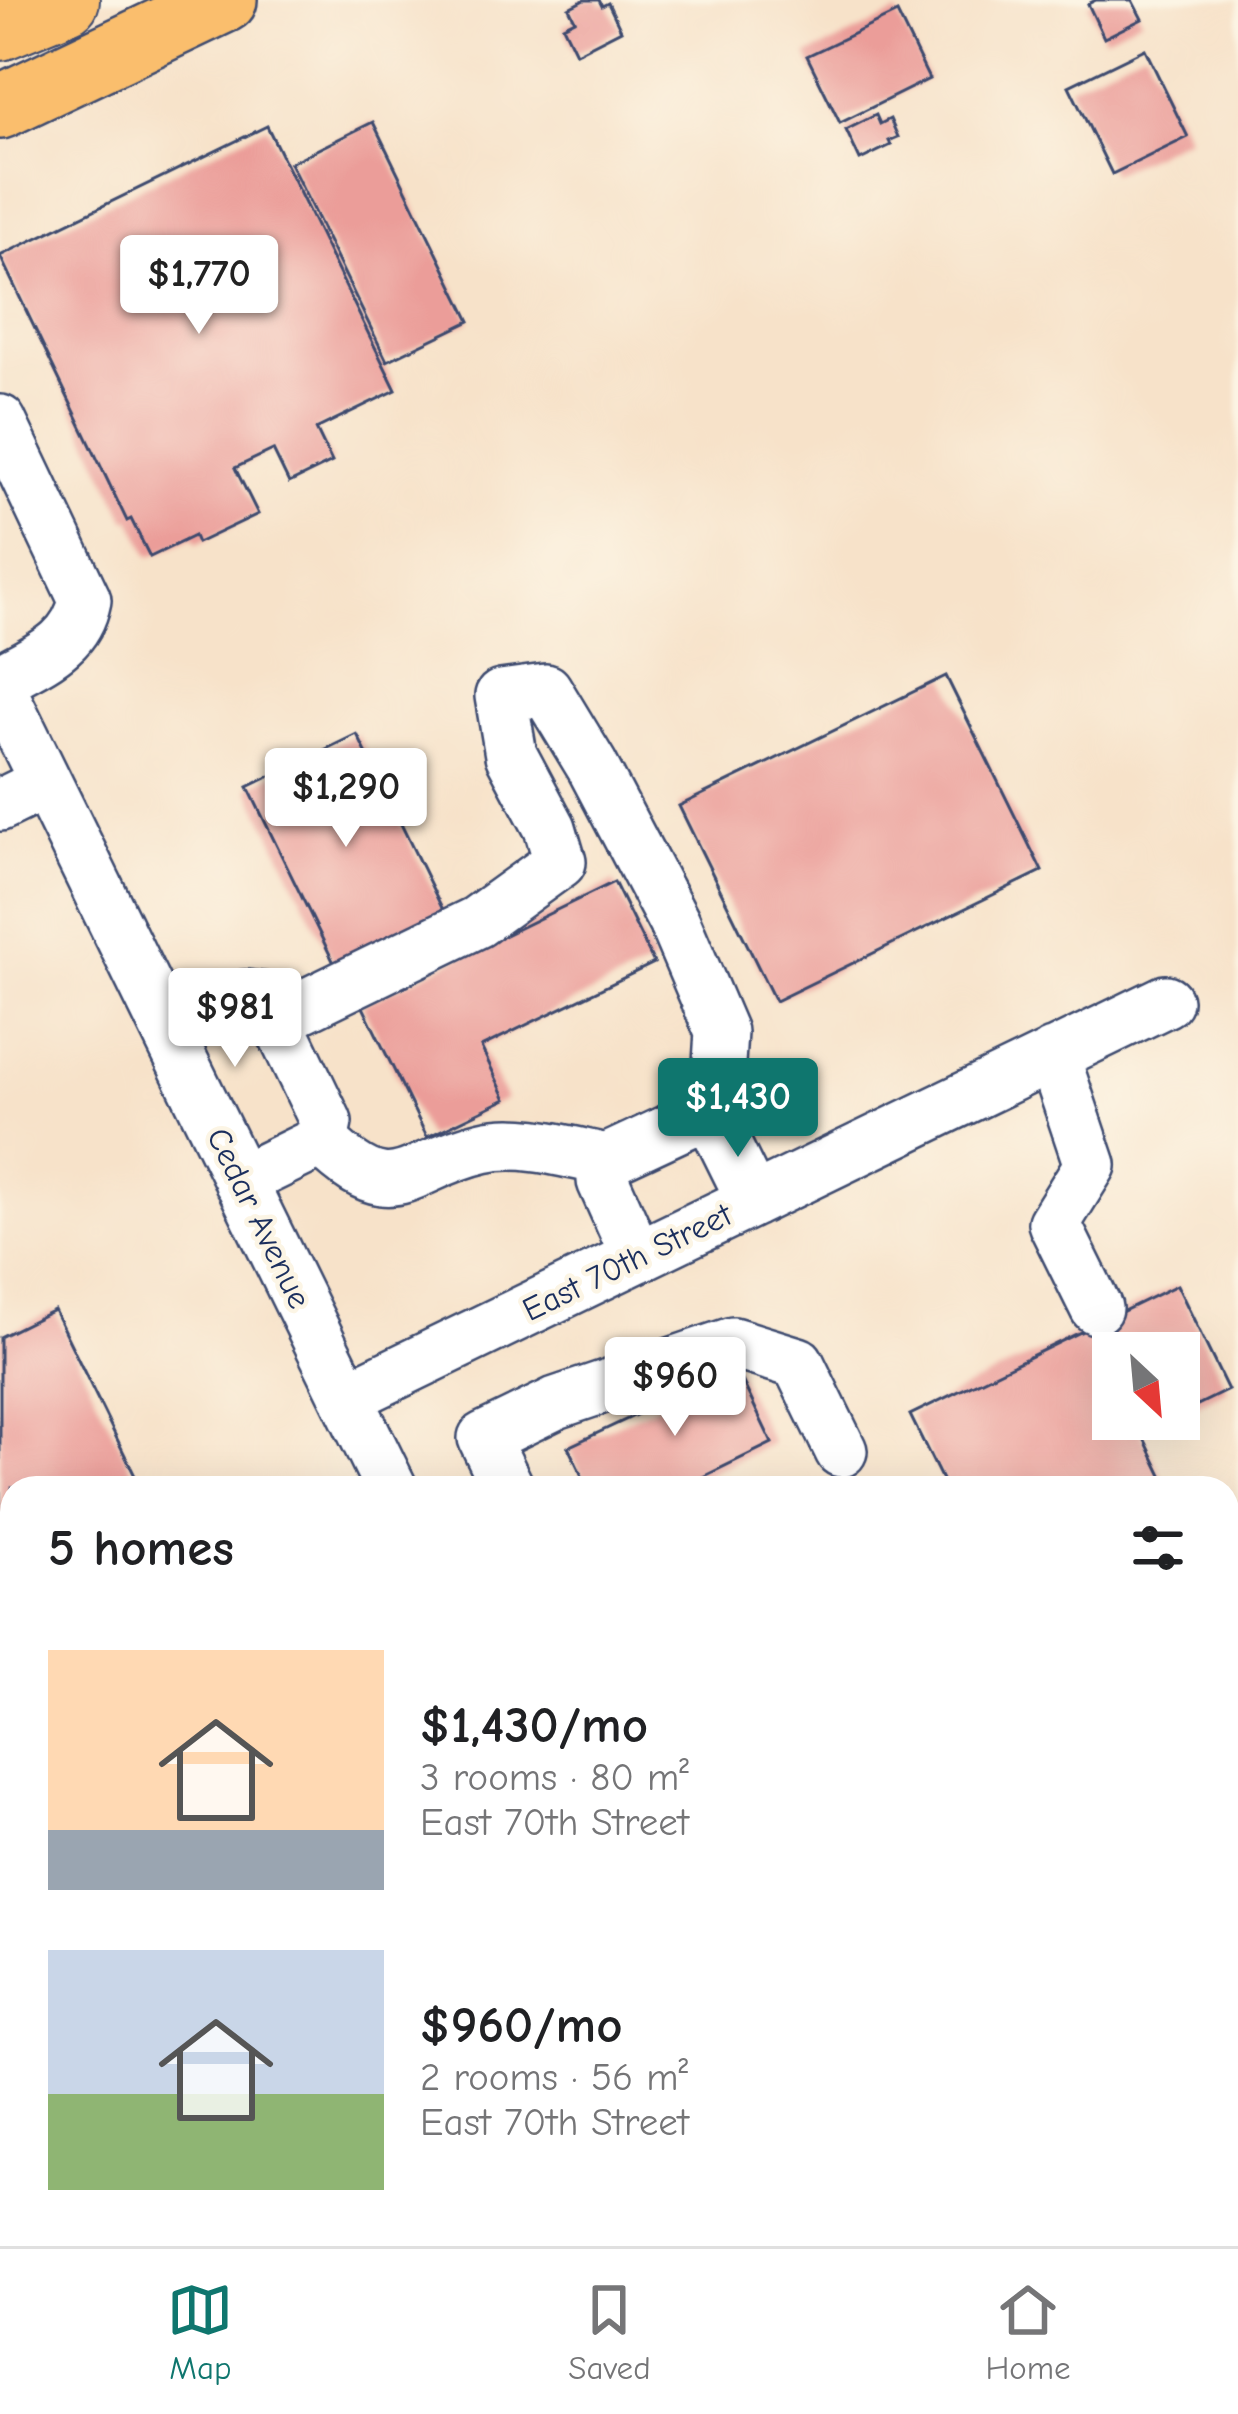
<!DOCTYPE html>
<html lang="en">
<head>
<meta charset="utf-8">
<style>
  body { margin:0; font-family:"Comic Neue",sans-serif; background:#f6f6f6; color:#202124; height:100vh; display:flex; flex-direction:column; font-size:45px; white-space:nowrap }
  * { box-sizing:border-box; margin:0 }
  p { font-size:39px; color:#757577 }
  .icon { flex:none; width:66px; height:66px; fill:none; stroke:currentColor; stroke-width:2; stroke-linecap:round; stroke-linejoin:round }
  .map { position:relative; flex:1; overflow:hidden }
  .sheet { position:absolute; left:0px; top:1476px; width:1239px; height:771px; display:flex; flex-direction:column; background:#fff; border-radius:36px 36px 0 0; box-shadow:0 12px 48px #0002 }
  .sheet>* { flex:none }
  .needle { width:78px; rotate:154deg }
  .tools { position:absolute; left:1092px; top:1332px; display:grid; gap:24px }
  .tools a { display:grid; place-items:center; width:108px; height:108px; border-radius:0px; background:#fff; box-shadow:0 12px 48px #0002; font-size:60px }
  .price { position:absolute; translate:-50% -102px; padding:0 27px; border-radius:12px; background:#fff; color:#222; font-size:39px; line-height:78px; filter:drop-shadow(0 3px 6px #0008) }
  .price::after { content:''; position:absolute; left:50%; top:72px; width:36px; height:27px; margin-left:-18px; background:inherit; clip-path:polygon(0 0,100% 0,50% 100%) }
  .price.selected { background:#0f766e; color:#fff }
  ul { padding:0; list-style:none }
  li { display:flex; align-items:center; gap:36px; height:300px; padding:0 48px }
  li span { display:grid; place-items:center; flex:none; width:336px; height:240px; border-radius:0px; color:#555 }
  li>.icon { margin-inline-start:auto }
  span .icon { width:144px; height:144px; fill:#fffc; stroke-width:1 }
  li b { font-size:51px }
  h2 { display:flex; justify-content:space-between; align-items:center; height:144px; padding:0 48px; font-size:51px }
  .menu { display:flex; justify-content:space-around; align-items:center; height:168px; border-top:3px solid #e0e0e0; background:#fff; font-size:33px; color:#757577 }
  .menu a { display:grid; justify-items:center; gap:6px }
  .menu .selected { color:#0f766e }
  .map>svg:first-child { display:block }
  .building { fill:#eb9d99 }
  .lines { fill:none; stroke-linecap:round; stroke-linejoin:round }
  .minor-casing { stroke:#3c4a6e; stroke-width:56 }
  .major-casing { stroke:#3c4a6e; stroke-width:68 }
  .highway-casing { stroke:#3c4a6e; stroke-width:70 }
  .minor { stroke:#fff; stroke-width:51 }
  .major { stroke:#fabe6d; stroke-width:63 }
  .highway { stroke:#fabe6d; stroke-width:66 }
  .labels { text-anchor:middle; dominant-baseline:central; stroke-width:9; stroke-linejoin:round; paint-order:stroke }
  .street-label { font-size:33px; fill:#1b2f5e; stroke:#fcf5e5 }
</style>
</head>
<body>
<div class="map">
<svg width="1238" height="2246" viewBox="0 0 1238 2246">
  <rect width="100%" height="100%" fill="#fcf5e5"/>
  <filter id="ink" filterUnits="userSpaceOnUse"><feTurbulence type="fractalNoise" baseFrequency=".00833" numOctaves="2"/><feDisplacementMap in="SourceGraphic" scale="24" xChannelSelector="R" yChannelSelector="G"/><feConvolveMatrix kernelMatrix="1 2 1 2 8 2 1 2 1" color-interpolation-filters="sRGB"/></filter>
  <filter id="wash" filterUnits="userSpaceOnUse"><feTurbulence type="fractalNoise" baseFrequency=".004" numOctaves="4" result="noise"/><feDisplacementMap in="SourceGraphic" scale="48" xChannelSelector="R" yChannelSelector="G"/><feGaussianBlur stdDeviation="2.7" result="paint"/><feColorMatrix in="noise" values="0 0 0 0 0 0 0 0 0 0 0 0 0 0 0 0 0 1.4 0 .05"/><feComposite in="paint" operator="in"/></filter>
  <g filter="url(#wash)">
    <rect width="100%" height="100%" fill="#f7e2c9"/>
    <g id="blocks">
      <path class="building" d="M 584,0 L 599,0 L 602,6 L 608,3 L 621,30 L 576,53 L 563,26 L 575,20 L 569,8 Z
        M 1096,0 L 1132,0 L 1142,19 L 1104,38 L 1088,4 Z
        M 897,13 L 929,79 L 840,123 L 807,56 Z
        M 1145,49 L 1188,137 L 1112,174 L 1069,86 Z
        M 876,115 L 880,124 L 890,119 L 898,137 L 889,141 L 891,145 L 860,160 L 846,130 Z
        M 373,122 L 470,321 L 387,361 L 290,163 Z
        M 267,126 L 396,390 L 316,429 L 332,462 L 289,483 L 273,450 L 235,468 L 258,514 L 197,543 L 194,536 L 150,557 L 131,519 L 127,521 L 0,256 Z
        M 946,676 L 1042,871 L 775,1001 L 679,806 Z
        M 357,734 L 444,912 L 335,965 L 248,787 Z
        M 614,882 L 654,963 L 481,1047 L 506,1099 L 427,1137 L 362,1005 Z
        M 1177,1285 L 1228,1390 L 1179,1414 L 1179,1353 L 1113,1353 L 1113,1419 L 1169,1419 L 1141,1432 L 1168,1488 L 946,1488 L 910,1415 Z
        M 54,1310 L 141,1488 L 12,1488 L 12,1680 L 0,1686 L 0,1337 Z
        M 736,1368 L 772,1443 L 680,1488 L 588,1488 L 568,1447 Z"/>
    </g>
  </g>
  <g filter="url(#ink)">
    <use href="#blocks" fill-opacity="0" stroke="#3c4a6e" stroke-width="3"/>
    <g class="lines">
      <g class="minor-casing">
        <path id="minor" d="M 0,421 L 85,600 C 76,646 38,658 0,680
          M 0,689 L 391,1488
          M 0,805 L 45,783
          M 277,1019 L 477,922 L 560,862 L 550,828 L 511,755 L 501,696 L 546,690 L 592,766 L 674,922 L 721,1032 L 715,1124
          M 168,1032 L 245,996 L 267,999 L 326,1122 L 322,1141 L 240,1181
          M 1053,1055 L 1090,1165 L 1054,1223 L 1096,1308
          M 322,1141 C 396,1213 404,1165 483,1147 C 522,1138 568,1152 606,1160
          M 637,1257 L 603,1181 L 606,1160 L 694,1119 L 715,1124 L 753,1201
          M 347,1397 L 1166,1001
          M 508,1488 L 484,1438 L 556,1403 L 733,1343 L 798,1363 L 841,1451
          M 1227,1890 L 1238,1895
          M 0,2145 L 12,2171
          M 42,2235 L 47,2246
          M 681,2235 L 681,2246
          M 1124,2235 L 1128,2246"/>
      </g>
      <g class="major-casing">
        <path id="major" d="M 0,107 L 225,0"/>
      </g>
      <g class="highway-casing">
        <path id="highway" d="M 0,27 L 66,0"/>
      </g>
      <use href="#minor" class="minor"/>
      <use href="#major" class="major"/>
      <use href="#highway" class="highway"/>
    </g>
  </g>
  <g class="labels">
    <g class="street-label">
      <text transform="translate(259 1218) rotate(64)">Cedar Avenue</text>
      <text transform="translate(627 1262) rotate(-26)">East 70th Street</text>
    </g>
  </g>
</svg>
<div class="tools">
<a><svg class="needle" viewBox="-14 -14 28 28"><path d="M0-13l5 13h-10z" fill="#e53935"/><path d="M0 13l5-13h-10z" fill="#757577"/></svg></a>
</div>
<b class="price" style="left:199px;top:337px">$1,770</b>
<b class="price" style="left:346px;top:850px">$1,290</b>
<b class="price" style="left:235px;top:1070px">$981</b>
<b class="price selected" style="left:738px;top:1160px">$1,430</b>
<b class="price" style="left:675px;top:1439px">$960</b>
<section class="sheet">
<h2>5 homes<svg class="icon" aria-label="filters" viewBox="0 0 24 24"><path d="M4 7h16M4 17h16"/><circle cx="9" cy="7" r="2"/><circle cx="15" cy="17" r="2"/></svg></h2>
<ul>
<li><span style="background:linear-gradient(#ffd9b3 75%,#9aa5b1 0)"><svg class="icon" aria-label="home" viewBox="0 0 24 24"><path d="M3 11l9-7 9 7M6 9v11h12V9"/></svg></span><div><b>$1,430/mo</b><p>3 rooms · 80 m²</p><p>East 70th Street</p></div></li>
<li><span style="background:linear-gradient(#c9d6e8 60%,#8fb573 0)"><svg class="icon" aria-label="home" viewBox="0 0 24 24"><path d="M3 11l9-7 9 7M6 9v11h12V9"/></svg></span><div><b>$960/mo</b><p>2 rooms · 56 m²</p><p>East 70th Street</p></div></li>
</ul>
</section>
</div>
<nav class="menu">
<a class="selected"><svg class="icon" aria-label="map" viewBox="0 0 24 24"><path d="M3 6l6-2 6 2 6-2v14l-6 2-6-2-6 2zM9 4v14M15 6v14"/></svg>Map</a>
<a><svg class="icon" aria-label="saved" viewBox="0 0 24 24"><path d="M7 4h10v16l-5-4-5 4z"/></svg>Saved</a>
<a><svg class="icon" aria-label="home" viewBox="0 0 24 24"><path d="M3 11l9-7 9 7M6 9v11h12V9"/></svg>Home</a>
</nav>
</body>
</html>
